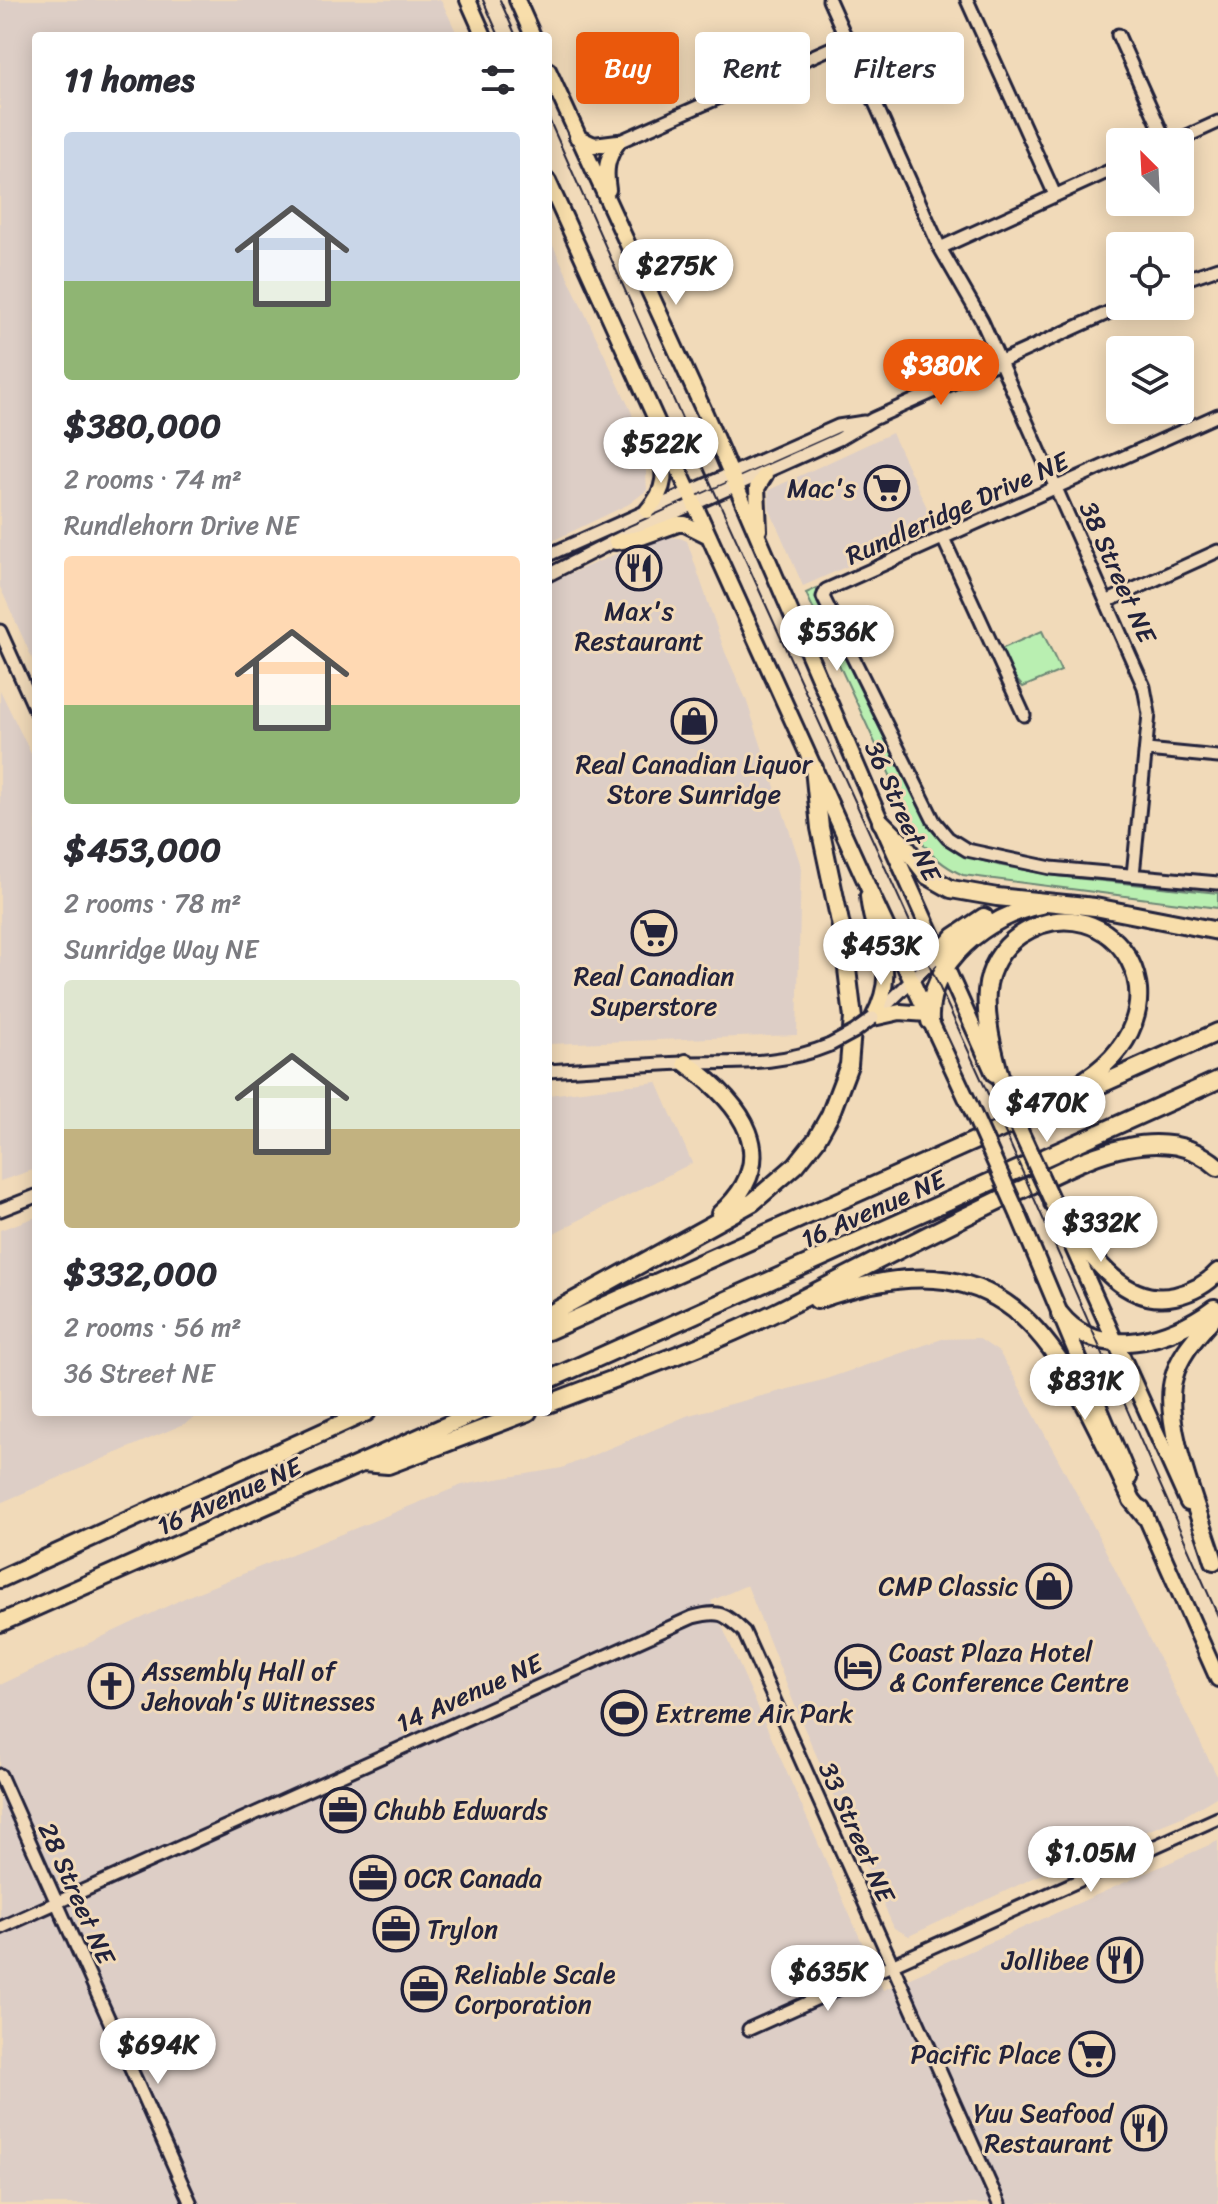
<!DOCTYPE html>
<html lang="en">
<head>
<meta charset="utf-8">
<style>
  body { margin:0; font-family:Sriracha,sans-serif; background:#f7f7f7; color:#2b2b33; height:100vh; display:flex; flex-direction:column; font-size:30px; white-space:nowrap }
  * { box-sizing:border-box; margin:0 }
  p { font-size:26px; color:#7c7c81 }
  .icon { flex:none; width:44px; height:44px; fill:none; stroke:currentColor; stroke-width:2; stroke-linecap:round; stroke-linejoin:round }
  .map { position:relative; flex:1; overflow:hidden }
  .drawer { position:absolute; left:32px; top:32px; width:520px; height:1384px; display:flex; flex-direction:column; background:#fff; border-radius:8px; box-shadow:0 4px 20px #0003 }
  .drawer>* { flex:none }
  .hud { position:absolute; left:576px; top:32px; width:522px; height:72px; display:flex; gap:16px }
  .needle { width:52px; rotate:336deg }
  .controls { position:absolute; left:1106px; top:128px; display:grid; gap:16px }
  .controls a { display:grid; place-items:center; width:88px; height:88px; border-radius:8px; background:#fff; box-shadow:0 4px 20px #0003; font-size:40px }
  .price { position:absolute; translate:-50% -68px; padding:0 18px; border-radius:28px; background:#fff; color:#222; font-size:26px; line-height:52px; filter:drop-shadow(0 2px 4px #0008) }
  .price::after { content:''; position:absolute; left:50%; top:48px; width:24px; height:18px; margin-left:-12px; background:inherit; clip-path:polygon(0 0,100% 0,50% 100%) }
  .price.selected { background:#ea580c; color:#fff }
  ul { padding:0; list-style:none }
  li { display:grid; align-content:center; gap:16px; height:424px; padding:0 32px }
  li span { display:grid; place-items:center; height:248px; border-radius:8px; color:#555 }
  li>.icon { margin-inline-start:auto }
  span .icon { width:144px; height:144px; fill:#fffc; stroke-width:1 }
  li b { font-size:34px }
  h2 { display:flex; justify-content:space-between; align-items:center; height:96px; padding:0 32px; font-size:34px }
  .pill { padding:0 28px; border-radius:8px; background:#fff; box-shadow:0 4px 20px #0003; font-size:28px; line-height:72px }
  .pill.selected { background:#ea580c; color:#fff }
  .map>svg:first-child { display:block }
  .built { fill:#ddcec6 }
  .green { fill:#b9efb1; stroke:#6e8876; stroke-width:2 }
  .lines { fill:none; stroke-linecap:round; stroke-linejoin:round }
  .minor-casing { stroke:#22223b; stroke-width:17 }
  .major-casing { stroke:#22223b; stroke-width:20 }
  .highway-casing { stroke:#22223b; stroke-width:22 }
  .minor { stroke:#f1dab9; stroke-width:11 }
  .major { stroke:#f8deab; stroke-width:14 }
  .highway { stroke:#f8deab; stroke-width:16 }
  .tram { stroke:#22223b; stroke-width:2 }
  .minor-bridge-casing { stroke:#22223b; stroke-width:17; stroke-linecap:butt }
  .major-bridge-casing { stroke:#22223b; stroke-width:20; stroke-linecap:butt }
  .minor-bridge { stroke:#f1dab9; stroke-width:11 }
  .major-bridge { stroke:#f8deab; stroke-width:14 }
  .labels { text-anchor:middle; dominant-baseline:central; stroke-width:6; stroke-linejoin:round; paint-order:stroke }
  .poi-label { font-size:26px; fill:#22223b; stroke:#f1dab9; text-anchor:start }
  .street-label { font-size:26px; fill:#22223b; stroke:#f1dab9 }
</style>
</head>
<body>
<div class="map">
<svg width="1218" height="2204" viewBox="0 0 1218 2204">
  <rect width="100%" height="100%" fill="#f1dab9"/>
  <filter id="ink" filterUnits="userSpaceOnUse"><feTurbulence type="fractalNoise" baseFrequency=".0125" numOctaves="2"/><feDisplacementMap in="SourceGraphic" scale="16" xChannelSelector="R" yChannelSelector="G"/><feConvolveMatrix kernelMatrix="1 2 1 2 8 2 1 2 1" color-interpolation-filters="sRGB"/></filter>
  <g filter="url(#ink)">
    <path class="built" d="M 0,0 L 441,0 L 458,36 L 36,36 L 36,667 L 0,587 Z
      M 548,235 L 631,411 L 645,455 L 647,490 L 629,504 L 548,543 Z
      M 892,433 L 936,527 L 803,586 L 769,508 L 769,490 Z
      M 656,537 L 680,538 L 687,541 L 725,652 L 746,699 L 801,866 L 797,1035 L 548,1044 L 548,583 Z
      M 0,690 L 36,764 L 36,1169 L 0,1181 Z
      M 657,1082 L 692,1163 L 548,1236 L 548,1095 Z
      M 36,1217 L 36,1412 L 204,1412 L 184,1424 L 0,1503 L 0,1230 Z
      M 978,1338 L 999,1352 L 1014,1377 L 1086,1511 L 1218,1778 L 1218,1796 L 1184,1816 L 1042,1874 L 909,1936 L 894,1928 L 801,1721 L 747,1585 L 711,1601 L 883,1990 L 1218,1841 L 1218,2204 L 0,2204 L 0,1685 L 191,1595 L 462,1485 L 562,1468 L 689,1415 L 823,1380 L 942,1339 Z"/>
    <path class="green" d="M 817,588 L 817,602 L 928,826 L 942,842 L 959,854 L 998,865 L 1056,876 L 1218,893 L 1218,908 L 963,875 C 943,866 932,856 919,838 L 806,593 Z
      M 1042,631 L 1061,671 L 1023,687 L 1015,678 L 1001,649 Z"/>
    <g class="lines">
      <g class="minor-casing">
        <path id="minor" d="M 829,0 L 940,248 L 982,321 L 1144,687 L 1149,714 L 1133,875
          M 967,0 L 1055,195
          M 1118,35 L 1166,142
          M 618,142 L 847,41
          M 1174,142 L 1218,122
          M 940,248 L 1120,166
          M 1180,281 L 1218,268
          M 1218,415 L 826,590 L 823,597 L 934,821 L 948,838 L 967,850 L 1051,868 L 1218,883
          M 943,538 L 1024,715
          M 548,555 L 838,426 L 864,422
          M 548,575 L 634,531 L 839,439 L 873,419 L 1123,306
          M 1108,601 L 1218,551
          M 0,631 L 36,711
          M 1147,750 L 1218,757
          M 874,1017 L 940,953
          M 548,1071 C 593,1068 639,1065 684,1063 C 737,1062 779,1066 830,1045
          M 0,1210 L 36,1196
          M 0,1775 L 191,2204
          M 0,1928 L 693,1617 C 720,1610 724,1613 744,1632 L 999,2204
          M 749,2029 L 1218,1818"/>
      </g>
      <g class="major-casing">
        <path id="major" d="M 468,0 L 484,36
          M 517,0 L 533,36
          M 548,70 L 704,411 L 881,822 L 994,1074
          M 577,137 L 594,145 L 618,142
          M 548,181 L 868,887 L 970,1106
          M 608,190 C 605,171 606,158 618,142
          M 647,511 C 674,481 661,465 655,429
          M 759,530 L 757,488 L 765,475
          M 616,542 L 639,538 L 678,524 L 685,524 L 709,536
          M 868,896 C 873,948 901,965 873,1018
          M 873,1018 L 900,1012 L 927,1014
          M 1019,1216 L 1129,1478
          M 1062,1223 L 1188,1503
          M 1142,1508 L 1218,1679"/>
      </g>
      <g class="highway-casing">
        <path id="highway" d="M 881,822 L 904,845 L 928,876 L 951,889 L 997,897 L 1095,907 L 1218,931
          M 940,953 L 954,937 L 984,917
          M 930,1021 C 927,962 989,915 1041,905
          M 686,1063 C 741,1103 785,1157 720,1214
          M 1006,1100 C 998,1066 984,1026 987,991 C 989,969 1001,948 1020,935 C 1110,876 1204,1012 1075,1086
          M 1053,1203 C 1082,1240 1117,1309 1175,1296 C 1192,1292 1206,1285 1218,1272
          M 817,1300 C 1016,1228 1059,1348 1132,1500 L 1145,1516
          M 1060,1314 C 1098,1363 1172,1340 1214,1308
          M 548,1315 L 753,1202 L 796,1165 L 816,1140 L 830,1115 L 849,1065 L 853,1018 L 843,936 L 820,828 L 814,768
          M 548,1331 L 1218,1032
          M 548,1380 L 1218,1080
          M 548,1404 C 625,1374 704,1348 778,1311 C 857,1271 936,1230 1016,1192 C 1052,1176 1089,1154 1128,1147 C 1162,1140 1192,1144 1218,1167
          M 363,1463 L 388,1465 L 528,1412
          M 1214,1561 C 1200,1514 1160,1421 1174,1377 C 1181,1350 1202,1332 1218,1311
          M 0,1579 L 367,1412
          M 0,1623 L 477,1412"/>
      </g>
      <use href="#minor" class="minor"/>
      <use href="#major" class="major"/>
      <use href="#highway" class="highway"/>
      <path class="tram" d="M 483,0 L 499,36
        M 500,0 L 516,36
        M 548,117 L 716,495 L 993,1105 L 1218,1616"/>
      <g class="minor-bridge-casing">
        <path id="minor-bridge" d="M 830,1045 L 854,1032 L 873,1018"/>
      </g>
      <g class="major-bridge-casing">
        <path id="major-bridge" d="M 1006,1100 L 1053,1203
          M 970,1106 L 1019,1216"/>
      </g>
      <use href="#minor-bridge" class="minor-bridge"/>
      <use href="#major-bridge" class="major-bridge"/>
    </g>
  </g>
  <defs>
    <g id="supermarket-ring" transform="scale(2.3)"><circle r="9.5" fill="#f1dab9" stroke="#22223b" stroke-width="1.5"/><path d="M-6-5.5h2.5l.6 2H6L4.5 2H-2.5L-4.4-4H-6ZM-1.5 3.2a1.3 1.3 0 1 0 .1 0ZM3 3.2a1.3 1.3 0 1 0 .1 0Z" fill="#22223b"/></g>
    <g id="restaurant-ring" transform="scale(2.3)"><circle r="9.5" fill="#f1dab9" stroke="#22223b" stroke-width="1.5"/><path d="M-5-6h1v4h1v-4h1v4h1v-4h1v5L-1.5 .5V6h-2V.5L-5-1ZM5-6V6H3V1.5H1.5Q1.5-4 5-6Z" fill="#22223b"/></g>
    <g id="shop-ring" transform="scale(2.3)"><circle r="9.5" fill="#f1dab9" stroke="#22223b" stroke-width="1.5"/><path d="M-5-2.5h2.3a2.7 3.5 0 0 1 5.4 0H5L5.5 6h-11ZM-1.5-2.5h3a1.5 2.3 0 0 0-3 0Z" fill="#22223b"/></g>
    <g id="hotel-ring" transform="scale(2.3)"><circle r="9.5" fill="#f1dab9" stroke="#22223b" stroke-width="1.5"/><path d="M-6-4.5h1.5V1H6V5H4.5V3h-9V5H-6ZM-4 0a1.8 1.8 0 1 1 3.6 0ZM.5 0V-2.5h3Q6-2.5 6 0Z" fill="#22223b"/></g>
    <g id="church-ring" transform="scale(2.3)"><circle r="9.5" fill="#f1dab9" stroke="#22223b" stroke-width="1.5"/><path d="M-1.2-6h2.4v3.5h3.3v2.4h-3.3V6h-2.4V-.1h-3.3v-2.4h3.3Z" fill="#22223b"/></g>
    <g id="stadium-ring" transform="scale(2.3)"><circle r="9.5" fill="#f1dab9" stroke="#22223b" stroke-width="1.5"/><path d="M0-5a6.5 5 0 1 0 0 10a6.5 5 0 1 0 0-10ZM-3.5-1.8h7v3.6h-7Z" fill="#22223b"/></g>
    <g id="office-ring" transform="scale(2.3)"><circle r="9.5" fill="#f1dab9" stroke="#22223b" stroke-width="1.5"/><path d="M-6-3h4V-5.5h4V-3h4V5H-6ZM-1-4.5V-3h2v-1.5ZM-6 0V1H6V0Z" fill="#22223b"/></g>
  </defs>
  <g fill-rule="evenodd">
    <use href="#supermarket-ring" x="887" y="488"/>
    <use href="#restaurant-ring" x="639" y="568"/>
    <use href="#shop-ring" x="694" y="721"/>
    <use href="#supermarket-ring" x="654" y="933"/>
    <use href="#shop-ring" x="1049" y="1586"/>
    <use href="#hotel-ring" x="858" y="1667"/>
    <use href="#church-ring" x="111" y="1686"/>
    <use href="#stadium-ring" x="624" y="1713"/>
    <use href="#office-ring" x="343" y="1810"/>
    <use href="#office-ring" x="373" y="1878"/>
    <use href="#office-ring" x="396" y="1929"/>
    <use href="#restaurant-ring" x="1120" y="1960"/>
    <use href="#office-ring" x="424" y="1989"/>
    <use href="#supermarket-ring" x="1092" y="2054"/>
    <use href="#restaurant-ring" x="1144" y="2128"/>
  </g>
  <g class="labels">
    <g class="poi-label">
      <text x="856" y="488" text-anchor="end">Mac's</text>
      <text x="639" y="611" text-anchor="middle">Max's<tspan x="639" dy="30">Restaurant</tspan></text>
      <text x="694" y="764" text-anchor="middle">Real Canadian Liquor<tspan x="694" dy="30">Store Sunridge</tspan></text>
      <text x="654" y="976" text-anchor="middle">Real Canadian<tspan x="654" dy="30">Superstore</tspan></text>
      <text x="1018" y="1586" text-anchor="end">CMP Classic</text>
      <text x="889" y="1652">Coast Plaza Hotel<tspan x="889" dy="30">&amp; Conference Centre</tspan></text>
      <text x="142" y="1671">Assembly Hall of<tspan x="142" dy="30">Jehovah's Witnesses</tspan></text>
      <text x="655" y="1713">Extreme Air Park</text>
      <text x="374" y="1810">Chubb Edwards</text>
      <text x="404" y="1878">OCR Canada</text>
      <text x="427" y="1929">Trylon</text>
      <text x="1089" y="1960" text-anchor="end">Jollibee</text>
      <text x="455" y="1974">Reliable Scale<tspan x="455" dy="30">Corporation</tspan></text>
      <text x="1061" y="2054" text-anchor="end">Pacific Place</text>
      <text x="1113" y="2113" text-anchor="end">Yuu Seafood<tspan x="1113" dy="30">Restaurant</tspan></text>
    </g>
    <g class="street-label">
      <text transform="translate(957 508) rotate(-24)">Rundleridge Drive NE</text>
      <text transform="translate(1118 572) rotate(66)">38 Street NE</text>
      <text transform="translate(903 811) rotate(66)">36 Street NE</text>
      <text transform="translate(873 1209) rotate(-24)">16 Avenue NE</text>
      <text transform="translate(229 1496) rotate(-24)">16 Avenue NE</text>
      <text transform="translate(469 1693) rotate(-24)">14 Avenue NE</text>
      <text transform="translate(857 1832) rotate(66)">33 Street NE</text>
      <text transform="translate(77 1893) rotate(66)">28 Street NE</text>
    </g>
  </g>
</svg>
<div class="controls">
<a><svg class="needle" viewBox="-14 -14 28 28"><path d="M0-13l5 13h-10z" fill="#e53935"/><path d="M0 13l5-13h-10z" fill="#7c7c81"/></svg></a>
<a><svg class="icon" aria-label="locate" viewBox="0 0 24 24"><circle cx="12" cy="12" r="6"/><path d="M12 2v4M12 18v4M2 12h4M18 12h4"/></svg></a>
<a><svg class="icon" aria-label="layers" viewBox="0 0 24 24"><path d="M12 4l9 5-9 5-9-5zM3 14l9 5 9-5"/></svg></a>
</div>
<b class="price" style="left:676px;top:307px">$275K</b>
<b class="price selected" style="left:941px;top:407px">$380K</b>
<b class="price" style="left:661px;top:485px">$522K</b>
<b class="price" style="left:837px;top:673px">$536K</b>
<b class="price" style="left:881px;top:987px">$453K</b>
<b class="price" style="left:1047px;top:1144px">$470K</b>
<b class="price" style="left:1101px;top:1264px">$332K</b>
<b class="price" style="left:1085px;top:1422px">$831K</b>
<b class="price" style="left:1091px;top:1894px">$1.05M</b>
<b class="price" style="left:828px;top:2013px">$635K</b>
<b class="price" style="left:158px;top:2086px">$694K</b>
<div class="hud">
<a class="pill selected">Buy</a>
<a class="pill">Rent</a>
<a class="pill">Filters</a>
</div>
<section class="drawer">
<h2>11 homes<svg class="icon" aria-label="filters" viewBox="0 0 24 24"><path d="M4 7h16M4 17h16"/><circle cx="9" cy="7" r="2"/><circle cx="15" cy="17" r="2"/></svg></h2>
<ul>
<li><span style="background:linear-gradient(#c9d6e8 60%,#8fb573 0)"><svg class="icon" aria-label="home" viewBox="0 0 24 24"><path d="M3 11l9-7 9 7M6 9v11h12V9"/></svg></span><div><b>$380,000</b><p>2 rooms · 74 m²</p><p>Rundlehorn Drive NE</p></div></li>
<li><span style="background:linear-gradient(#ffd9b3 60%,#8fb573 0)"><svg class="icon" aria-label="home" viewBox="0 0 24 24"><path d="M3 11l9-7 9 7M6 9v11h12V9"/></svg></span><div><b>$453,000</b><p>2 rooms · 78 m²</p><p>Sunridge Way NE</p></div></li>
<li><span style="background:linear-gradient(#dfe7d0 60%,#c2b280 0)"><svg class="icon" aria-label="home" viewBox="0 0 24 24"><path d="M3 11l9-7 9 7M6 9v11h12V9"/></svg></span><div><b>$332,000</b><p>2 rooms · 56 m²</p><p>36 Street NE</p></div></li>
</ul>
</section>
</div>
</body>
</html>
